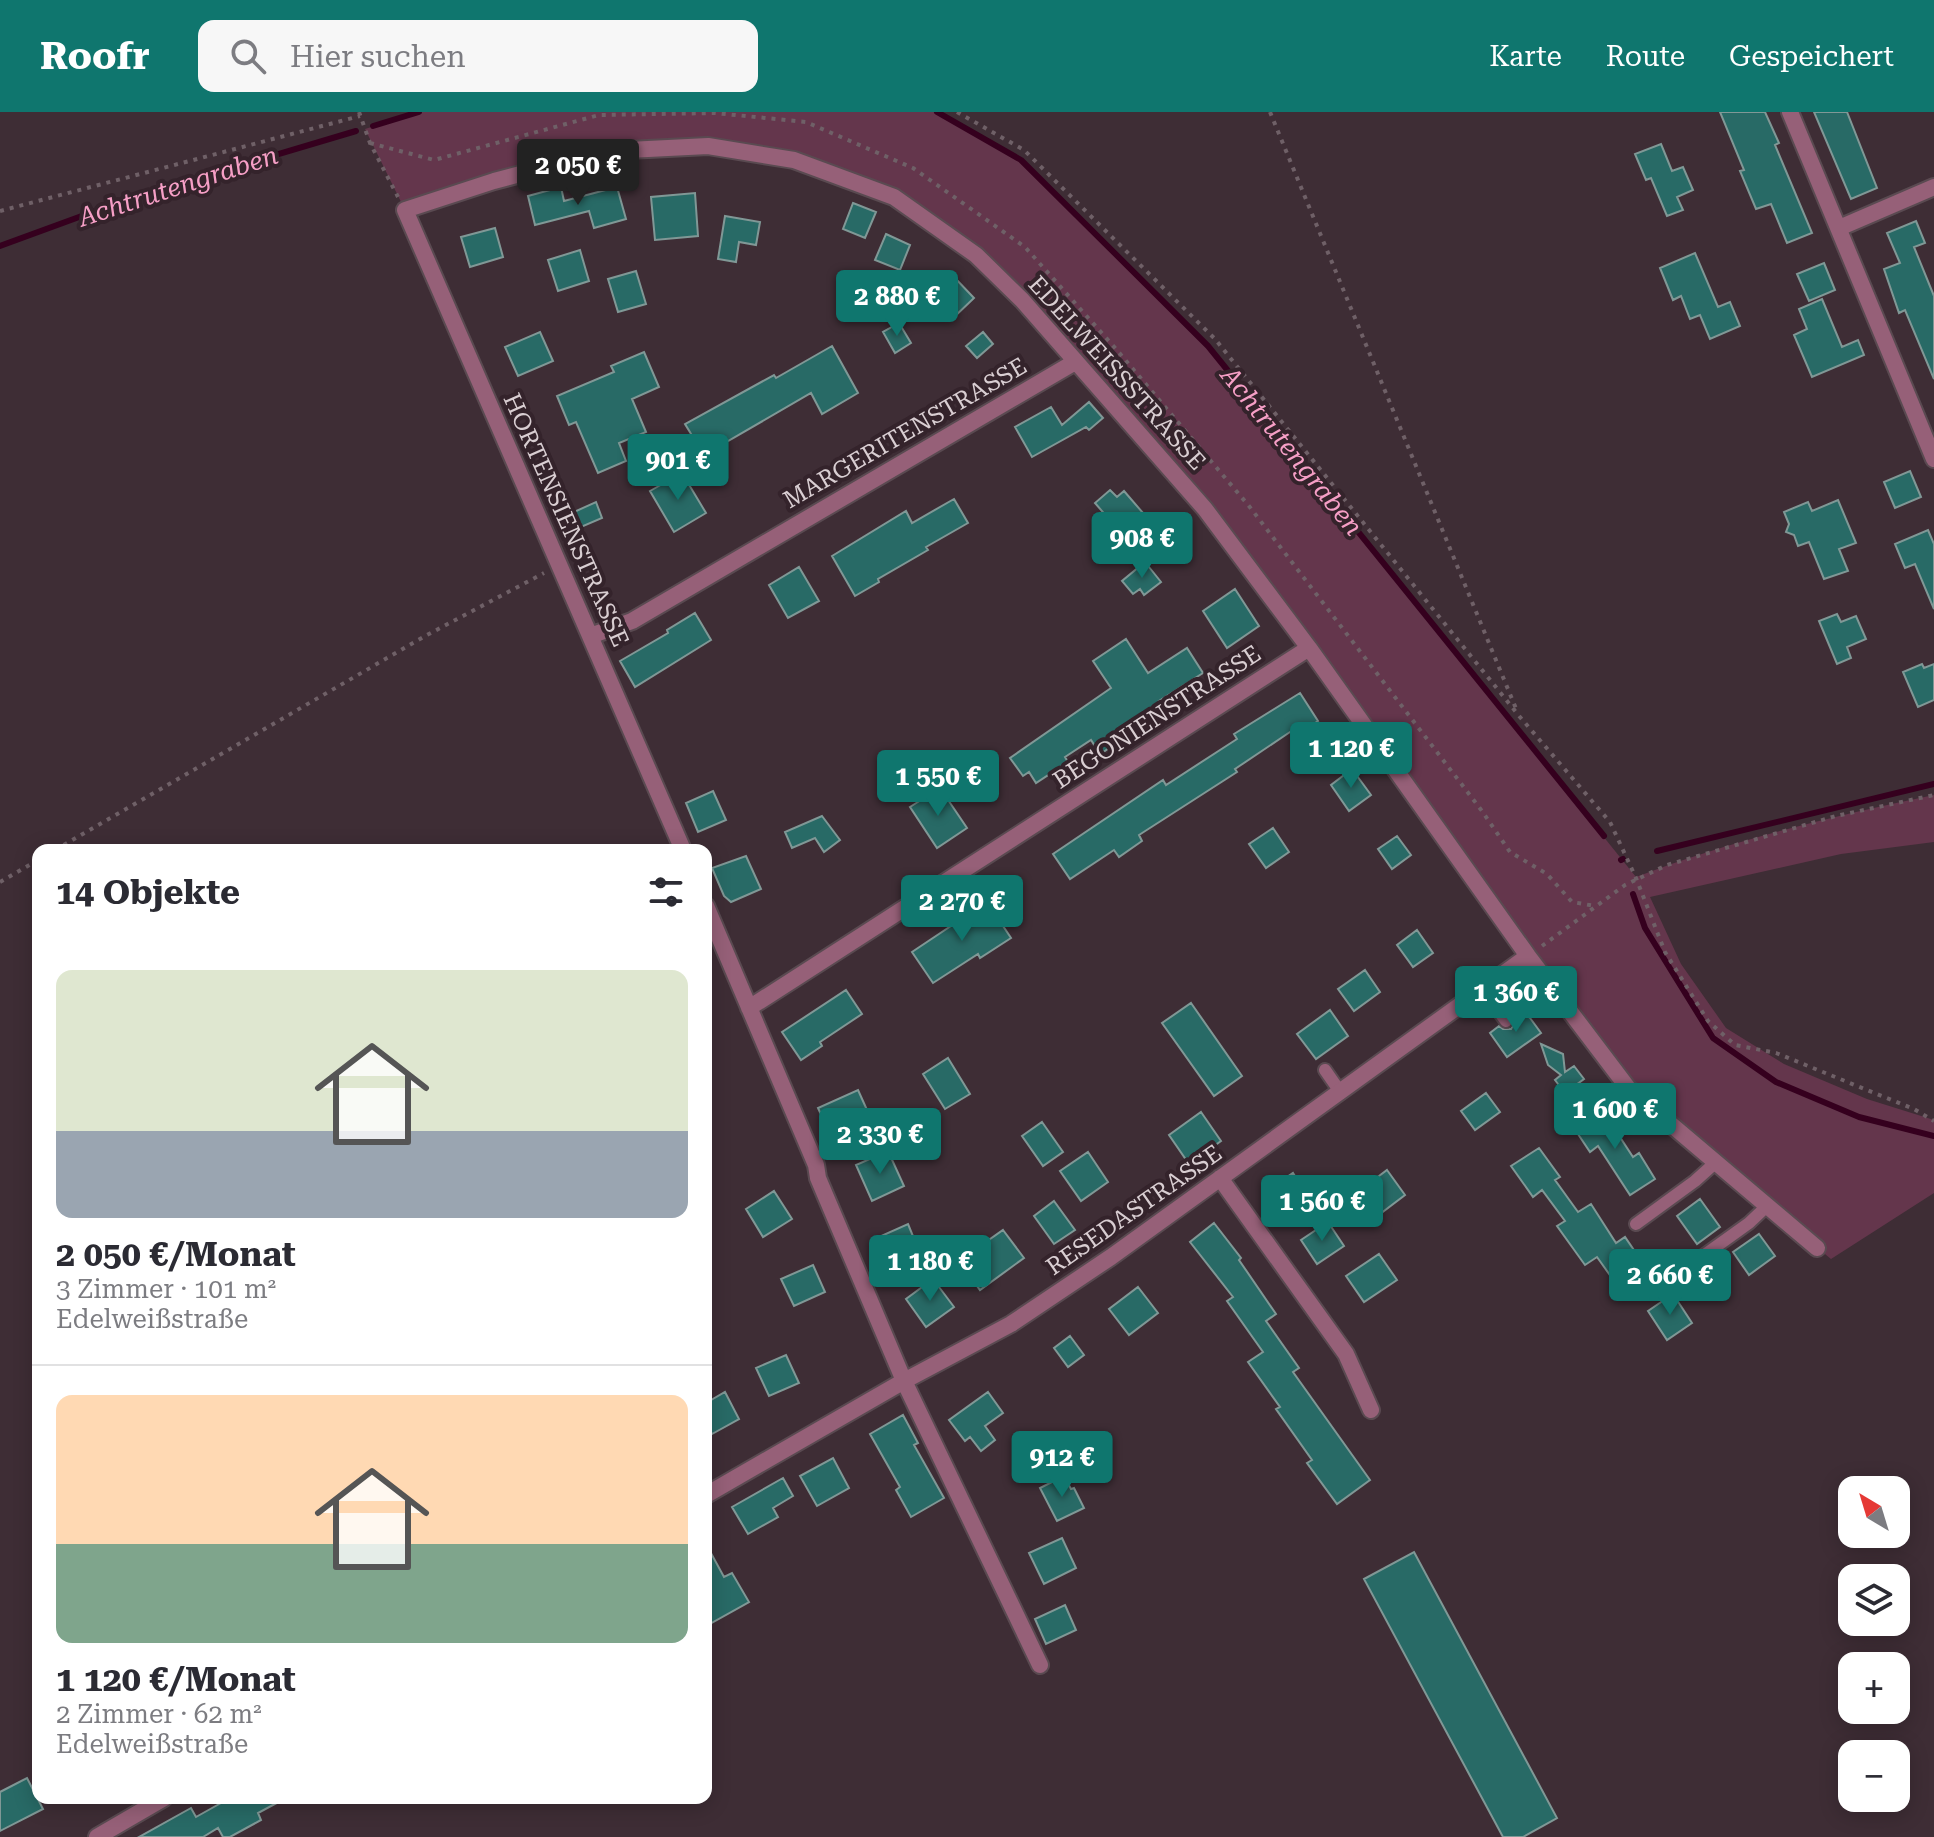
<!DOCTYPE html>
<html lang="de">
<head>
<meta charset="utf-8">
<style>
  body { margin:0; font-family:"Roboto Serif",serif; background:#f7f7f7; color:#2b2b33; height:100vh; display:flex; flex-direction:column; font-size:30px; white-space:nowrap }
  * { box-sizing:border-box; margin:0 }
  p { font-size:26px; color:#7c7c81 }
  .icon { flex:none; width:44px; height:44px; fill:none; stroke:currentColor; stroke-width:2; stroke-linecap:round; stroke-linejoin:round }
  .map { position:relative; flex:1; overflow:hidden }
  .details { position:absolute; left:32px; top:732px; width:680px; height:960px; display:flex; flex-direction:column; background:#fff; border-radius:16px; box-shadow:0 4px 20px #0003 }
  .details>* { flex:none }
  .needle { width:52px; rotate:322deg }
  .controls { position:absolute; left:1838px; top:1364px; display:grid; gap:16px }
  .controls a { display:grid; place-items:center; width:72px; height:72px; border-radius:16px; background:#fff; box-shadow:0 4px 20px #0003; font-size:40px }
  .price { position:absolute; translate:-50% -68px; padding:0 18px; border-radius:8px; background:#0f766e; color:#fff; font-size:26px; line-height:52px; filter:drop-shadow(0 2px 4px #0008) }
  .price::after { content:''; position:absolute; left:50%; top:48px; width:24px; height:18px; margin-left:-12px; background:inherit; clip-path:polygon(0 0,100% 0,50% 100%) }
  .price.current { background:#222; color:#fff }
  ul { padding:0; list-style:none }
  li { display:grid; align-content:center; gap:16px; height:424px; padding:0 24px }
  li+li { border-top:2px solid #e1e1e2 }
  li span { display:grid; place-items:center; height:248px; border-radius:16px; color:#555 }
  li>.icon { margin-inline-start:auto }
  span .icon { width:144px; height:144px; fill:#fffc; stroke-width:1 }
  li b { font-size:34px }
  h2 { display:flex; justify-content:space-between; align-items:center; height:96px; padding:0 24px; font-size:34px }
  header { display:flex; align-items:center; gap:48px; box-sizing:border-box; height:112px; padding:0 40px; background:#0f766e; color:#fff }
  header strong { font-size:38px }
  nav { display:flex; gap:44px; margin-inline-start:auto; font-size:28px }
  .search { width:560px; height:72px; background:#f7f7f7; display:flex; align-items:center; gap:20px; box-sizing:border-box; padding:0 28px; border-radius:16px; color:#7c7c81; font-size:30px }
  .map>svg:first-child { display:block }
  .green { fill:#64364c }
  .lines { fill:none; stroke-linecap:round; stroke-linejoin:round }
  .stream { stroke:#35001e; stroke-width:6 }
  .building { fill:#286a66; stroke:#809896; stroke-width:2 }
  .service-casing { stroke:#5a4a51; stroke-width:16 }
  .minor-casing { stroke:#5a4a51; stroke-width:20 }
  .path { stroke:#6f6067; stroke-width:4; stroke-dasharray:4 6; stroke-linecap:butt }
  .service { stroke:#966078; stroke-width:12 }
  .minor { stroke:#966078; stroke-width:16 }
  .labels { text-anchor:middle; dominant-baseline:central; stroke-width:8; stroke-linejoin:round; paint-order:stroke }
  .street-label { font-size:24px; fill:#d9ced2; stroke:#34232b }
  .water-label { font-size:26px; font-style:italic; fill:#f69fc6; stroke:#34232b }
</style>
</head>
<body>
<header>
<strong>Roofr</strong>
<div class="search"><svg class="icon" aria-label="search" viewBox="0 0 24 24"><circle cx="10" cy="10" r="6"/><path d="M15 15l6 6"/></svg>Hier suchen</div>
<nav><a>Karte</a><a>Route</a><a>Gespeichert</a></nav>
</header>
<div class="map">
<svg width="1934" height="1725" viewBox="0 0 1934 1725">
  <rect width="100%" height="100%" fill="#3e2d35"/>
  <path class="green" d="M 419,0 L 937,0 L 1021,48 L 1208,234 L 1636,765 C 1732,728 1834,704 1934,683 L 1934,730 L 1841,742 L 1650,785 L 1681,852 L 1726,916 L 1784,952 L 1867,987 L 1934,1008 L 1934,1081 L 1831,1147 L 1641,990 L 1205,397 L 1022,188 L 894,85 L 794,48 L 708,34 L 608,39 L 405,98 L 365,17 Z"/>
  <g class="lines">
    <path class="stream" d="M 937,0 L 1021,48 L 1208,234 L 1604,724
      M 373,14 L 419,0
      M 0,134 L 131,86 L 356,19
      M 1657,739 L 1934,672
      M 1621,748 L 1623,747
      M 1633,782 L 1645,816 L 1713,926 L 1776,970 L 1859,1005 L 1934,1024"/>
  </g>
  <path class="building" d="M 1720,0 L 1765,0 L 1779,31 L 1775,33 L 1812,121 L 1787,131 L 1771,92 L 1756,97 L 1740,59 L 1744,58 Z
    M 1814,0 L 1847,0 L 1877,76 L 1851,87 Z
    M 1661,32 L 1672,59 L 1683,55 L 1693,78 L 1677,85 L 1683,98 L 1667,104 L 1651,66 L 1646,68 L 1635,42 Z
    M 561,75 L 564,89 L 617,75 L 626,107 L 594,116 L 589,99 L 535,113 L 528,84 Z
    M 695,81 L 698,124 L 655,128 L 651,85 Z
    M 853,91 L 876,100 L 865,126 L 843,117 Z
    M 725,104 L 760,110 L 756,133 L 739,130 L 736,150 L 718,147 Z
    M 1916,109 L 1925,131 L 1914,135 L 1934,184 L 1934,267 L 1905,198 L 1899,201 L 1884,157 L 1900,151 L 1887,121 Z
    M 495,116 L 503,145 L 470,155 L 461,125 Z
    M 886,122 L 910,133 L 900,158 L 875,148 Z
    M 580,138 L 589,169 L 558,179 L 548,148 Z
    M 1695,141 L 1718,195 L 1730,190 L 1740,214 L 1710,227 L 1700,203 L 1690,207 L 1681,184 L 1673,188 L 1660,156 Z
    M 1824,151 L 1835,178 L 1809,189 L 1797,162 Z
    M 636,159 L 646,192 L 618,200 L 608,167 Z
    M 953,164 L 974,186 L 952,207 L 931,185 Z
    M 1822,187 L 1842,235 L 1858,228 L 1864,243 L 1812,265 L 1794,223 L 1807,217 L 1799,197 Z
    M 899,211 L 911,231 L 895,241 L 883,220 Z
    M 540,220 L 553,249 L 518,264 L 505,235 Z
    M 983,220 L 993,232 L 977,246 L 966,234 Z
    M 832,234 L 858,281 L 822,302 L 811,281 L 704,343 L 685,312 L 774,263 L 776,266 Z
    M 644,240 L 659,275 L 632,287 L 646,320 L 619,331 L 626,349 L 598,361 L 576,310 L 569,313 L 557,284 L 614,260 L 611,254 Z
    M 1089,290 L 1103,306 L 1089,318 L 1086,315 L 1032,345 L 1015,315 L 1051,295 L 1062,313 Z
    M 1910,359 L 1921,385 L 1895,396 L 1884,370 Z
    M 682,361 L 706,401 L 674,420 L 650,379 Z
    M 1110,378 L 1117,385 L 1124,379 L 1143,401 L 1121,421 L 1095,391 Z
    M 954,387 L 968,411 L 926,435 L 928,438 L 878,467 L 879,470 L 855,484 L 832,444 L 906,399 L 912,411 Z
    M 1838,388 L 1856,431 L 1839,437 L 1848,459 L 1824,467 L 1809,430 L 1798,434 L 1794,423 L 1786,420 L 1789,412 L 1784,400 L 1808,390 L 1812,399 Z
    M 596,390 L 602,406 L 581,415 L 574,400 Z
    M 1928,418 L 1934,432 L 1934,497 L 1915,452 L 1905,456 L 1895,432 Z
    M 1145,450 L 1161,470 L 1144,483 L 1140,477 L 1133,482 L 1122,469 Z
    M 799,455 L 819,489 L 788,506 L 769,473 Z
    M 1235,477 L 1259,514 L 1227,536 L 1203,499 Z
    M 695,501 L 711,528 L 635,575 L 620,549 L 668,521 L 667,518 Z
    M 1837,502 L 1841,510 L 1856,504 L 1866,527 L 1847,535 L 1851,546 L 1837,552 L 1819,509 Z
    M 1126,527 L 1148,561 L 1187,536 L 1203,561 L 1159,589 L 1162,593 L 1116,624 L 1120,629 L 1100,642 L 1091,628 L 1065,645 L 1068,650 L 1036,671 L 1029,660 L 1023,664 L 1010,646 L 1111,576 L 1093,549 Z
    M 1922,552 L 1924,556 L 1934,552 L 1934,588 L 1918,595 L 1903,560 Z
    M 1300,581 L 1318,609 L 1297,623 L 1293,618 L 1235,657 L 1237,660 L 1139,723 L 1142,729 L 1119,745 L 1114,738 L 1070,767 L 1053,742 L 1163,668 L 1166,673 L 1237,627 L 1234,622 Z
    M 1352,657 L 1371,683 L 1349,699 L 1331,673 Z
    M 940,676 L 967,716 L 937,736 L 910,695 Z
    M 713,679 L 726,708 L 698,720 L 686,691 Z
    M 822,704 L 840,728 L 824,740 L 815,726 L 792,736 L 785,720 Z
    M 1273,716 L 1289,740 L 1266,756 L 1249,732 Z
    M 1397,724 L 1411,743 L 1392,757 L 1378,737 Z
    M 746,744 L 761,777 L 731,790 L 724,784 L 712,756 Z
    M 987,790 L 1011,826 L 980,846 L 978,842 L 933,871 L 912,840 Z
    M 1417,818 L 1433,841 L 1413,855 L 1397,833 Z
    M 1365,858 L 1380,880 L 1354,899 L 1338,877 Z
    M 846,878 L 862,902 L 820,930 L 822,934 L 801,948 L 782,920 Z
    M 1191,891 L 1242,964 L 1214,984 L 1162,911 Z
    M 1330,898 L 1348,924 L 1316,947 L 1297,922 Z
    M 1520,899 L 1530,906 L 1541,921 L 1507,945 L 1490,921 L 1499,914 L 1503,917 L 1511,917 L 1514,912 L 1513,904 Z
    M 1541,932 L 1563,942 L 1565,960 L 1574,954 L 1584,967 L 1565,981 L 1555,968 L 1561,963 L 1548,953 Z
    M 948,946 L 970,982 L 945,997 L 923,962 Z
    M 858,978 L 872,1009 L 832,1027 L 818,996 Z
    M 1486,981 L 1500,1000 L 1475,1018 L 1461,999 Z
    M 1601,996 L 1633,1045 L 1639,1041 L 1655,1067 L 1630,1083 L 1598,1034 L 1590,1040 L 1574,1016 Z
    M 1201,1000 L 1221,1029 L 1189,1052 L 1169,1023 Z
    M 1042,1010 L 1063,1040 L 1043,1054 L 1022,1024 Z
    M 1539,1036 L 1560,1065 L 1555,1068 L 1578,1100 L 1591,1092 L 1616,1131 L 1625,1125 L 1640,1147 L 1612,1166 L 1597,1145 L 1585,1153 L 1557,1114 L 1565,1109 L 1542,1078 L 1533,1085 L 1511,1054 Z
    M 888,1039 L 904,1074 L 872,1089 L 856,1053 Z
    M 1088,1040 L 1108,1070 L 1081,1089 L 1060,1059 Z
    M 1387,1058 L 1405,1083 L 1376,1105 L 1358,1080 Z
    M 1293,1061 L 1308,1084 L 1281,1101 L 1266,1079 Z
    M 774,1079 L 792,1107 L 763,1125 L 746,1097 Z
    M 1700,1087 L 1720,1115 L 1697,1132 L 1677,1104 Z
    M 1054,1089 L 1075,1118 L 1054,1132 L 1034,1104 Z
    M 1328,1110 L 1344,1134 L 1317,1152 L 1301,1128 Z
    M 1214,1111 L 1241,1146 L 1239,1148 L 1276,1202 L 1266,1209 L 1299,1256 L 1293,1260 L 1370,1368 L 1337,1392 L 1307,1351 L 1312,1348 L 1276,1297 L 1280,1295 L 1248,1250 L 1263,1240 L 1227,1189 L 1233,1185 L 1190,1130 Z
    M 908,1112 L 917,1134 L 889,1147 L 879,1125 Z
    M 1003,1118 L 1024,1146 L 980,1178 L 959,1149 Z
    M 1759,1122 L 1775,1144 L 1749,1163 L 1733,1140 Z
    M 1379,1142 L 1397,1168 L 1364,1190 L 1346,1164 Z
    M 813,1153 L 825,1180 L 794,1194 L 781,1167 Z
    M 933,1167 L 954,1195 L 926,1215 L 906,1187 Z
    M 1138,1175 L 1158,1201 L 1129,1223 L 1109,1197 Z
    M 1673,1182 L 1692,1211 L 1667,1228 L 1648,1199 Z
    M 1070,1224 L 1084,1243 L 1068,1255 L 1054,1236 Z
    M 786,1243 L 799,1271 L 769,1284 L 756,1256 Z
    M 725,1280 L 739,1307 L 712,1322 L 706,1312 L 706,1291 Z
    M 988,1280 L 1003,1301 L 985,1314 L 995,1328 L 981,1339 L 970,1325 L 965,1329 L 949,1308 Z
    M 903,1303 L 918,1331 L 914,1333 L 944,1386 L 911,1405 L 896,1378 L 900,1375 L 870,1322 Z
    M 833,1346 L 849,1376 L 817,1394 L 800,1364 Z
    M 1064,1364 L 1071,1377 L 1074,1376 L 1084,1396 L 1057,1409 L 1040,1376 Z
    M 783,1366 L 793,1384 L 773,1396 L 778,1405 L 748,1422 L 732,1395 Z
    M 1062,1426 L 1076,1456 L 1044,1472 L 1029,1441 Z
    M 706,1432 L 724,1465 L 732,1461 L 749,1490 L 706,1514 Z
    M 1414,1440 L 1557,1706 L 1523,1725 L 1503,1725 L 1364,1467 Z
    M 1065,1493 L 1076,1518 L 1046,1532 L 1035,1507 Z
    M 27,1666 L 43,1697 L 0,1719 L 0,1680 Z
    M 230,1686 L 286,1686 L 258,1701 L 261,1708 L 230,1725 L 223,1725 L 218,1716 L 203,1725 L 139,1725 L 191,1696 L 196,1705 Z"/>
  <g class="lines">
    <g class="service-casing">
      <path id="service" d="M 1504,862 L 1529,897
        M 1483,878 L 1506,909
        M 1325,958 L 1341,981
        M 1636,1112 L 1695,1069 L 1715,1051
        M 1671,1167 L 1749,1111 L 1767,1094"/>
    </g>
    <g class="minor-casing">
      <path id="minor" d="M 1790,0 L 1934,347
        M 1839,116 L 1934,75
        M 590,524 L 632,509 L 1075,250
        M 683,738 L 405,98 L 494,69 L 608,39 L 708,34 L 794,48 L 894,85 L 976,143 L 1022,188 L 1205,397 L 1309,536 L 1528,844 L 1628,976 L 1817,1136
        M 706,794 L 816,1053 L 818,1066 L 904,1269 L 1040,1553
        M 749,896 L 1309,536
        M 1220,1066 L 1346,1242 L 1371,1298
        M 706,1383 L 904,1269 L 1011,1212 L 1111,1145 L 1528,844
        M 97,1725 L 164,1686"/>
    </g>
    <path class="path" d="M 359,0 L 370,31 L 398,85
      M 957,0 L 1024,38 L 1215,227 L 1520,605 L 1610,710 L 1636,766 L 1665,840 L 1708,909 L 1735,933 L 1776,941 L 1914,997 L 1934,1009
      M 1270,0 L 1517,599
      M 370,31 L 434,48 L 599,3 L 715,1 L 806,10 L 913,56 L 1025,135 L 1116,237 L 1249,394 L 1482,699 L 1510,740 L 1547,762 L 1572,790 L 1595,794
      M 0,99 L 360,4
      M 55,738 L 427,523 L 544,461
      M 0,770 L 38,748
      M 1542,834 L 1625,773 L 1667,753 L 1836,704 L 1934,683"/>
    <use href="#service" class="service"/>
    <use href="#minor" class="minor"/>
  </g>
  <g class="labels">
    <g class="street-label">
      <text transform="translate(1117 261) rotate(48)">EDELWEISSSTRASSE</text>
      <text transform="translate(905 321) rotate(-30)">MARGERITENSTRASSE</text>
      <text transform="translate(566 408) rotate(66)">HORTENSIENSTRASSE</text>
      <text transform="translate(1157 605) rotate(-33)">BEGONIENSTRASSE</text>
      <text transform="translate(1134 1098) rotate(-35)">RESEDASTRASSE</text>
    </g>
    <g class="water-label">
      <text transform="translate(178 74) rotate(-18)">Achtrutengraben</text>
      <text transform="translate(1292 339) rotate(51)">Achtrutengraben</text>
    </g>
  </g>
</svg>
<div class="controls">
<a><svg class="needle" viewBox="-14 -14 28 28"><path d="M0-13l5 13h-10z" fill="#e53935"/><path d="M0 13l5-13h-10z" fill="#7c7c81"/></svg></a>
<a><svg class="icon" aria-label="layers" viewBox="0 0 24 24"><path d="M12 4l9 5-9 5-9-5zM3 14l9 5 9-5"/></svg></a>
<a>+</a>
<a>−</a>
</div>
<b class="price current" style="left:578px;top:95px">2 050 €</b>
<b class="price" style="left:897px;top:226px">2 880 €</b>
<b class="price" style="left:678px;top:390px">901 €</b>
<b class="price" style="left:1142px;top:468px">908 €</b>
<b class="price" style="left:1351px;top:678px">1 120 €</b>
<b class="price" style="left:938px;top:706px">1 550 €</b>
<b class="price" style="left:962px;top:831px">2 270 €</b>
<b class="price" style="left:1516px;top:922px">1 360 €</b>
<b class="price" style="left:1615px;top:1039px">1 600 €</b>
<b class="price" style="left:880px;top:1064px">2 330 €</b>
<b class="price" style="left:1322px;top:1131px">1 560 €</b>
<b class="price" style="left:930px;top:1191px">1 180 €</b>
<b class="price" style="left:1670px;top:1205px">2 660 €</b>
<b class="price" style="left:1062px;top:1387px">912 €</b>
<section class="details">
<h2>14 Objekte<svg class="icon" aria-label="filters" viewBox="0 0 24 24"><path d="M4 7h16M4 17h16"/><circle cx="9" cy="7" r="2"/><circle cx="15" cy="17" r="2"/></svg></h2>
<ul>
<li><span style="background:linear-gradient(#dfe7d0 65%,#9aa5b1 0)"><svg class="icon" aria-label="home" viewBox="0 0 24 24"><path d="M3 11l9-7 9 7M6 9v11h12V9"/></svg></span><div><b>2 050 €/Monat</b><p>3 Zimmer · 101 m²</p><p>Edelweißstraße</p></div></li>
<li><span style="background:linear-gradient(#ffd9b3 60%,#7fa58c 0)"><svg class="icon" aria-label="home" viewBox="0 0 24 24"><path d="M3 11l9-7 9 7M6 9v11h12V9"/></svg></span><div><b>1 120 €/Monat</b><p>2 Zimmer · 62 m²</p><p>Edelweißstraße</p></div></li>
</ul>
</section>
</div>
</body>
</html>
